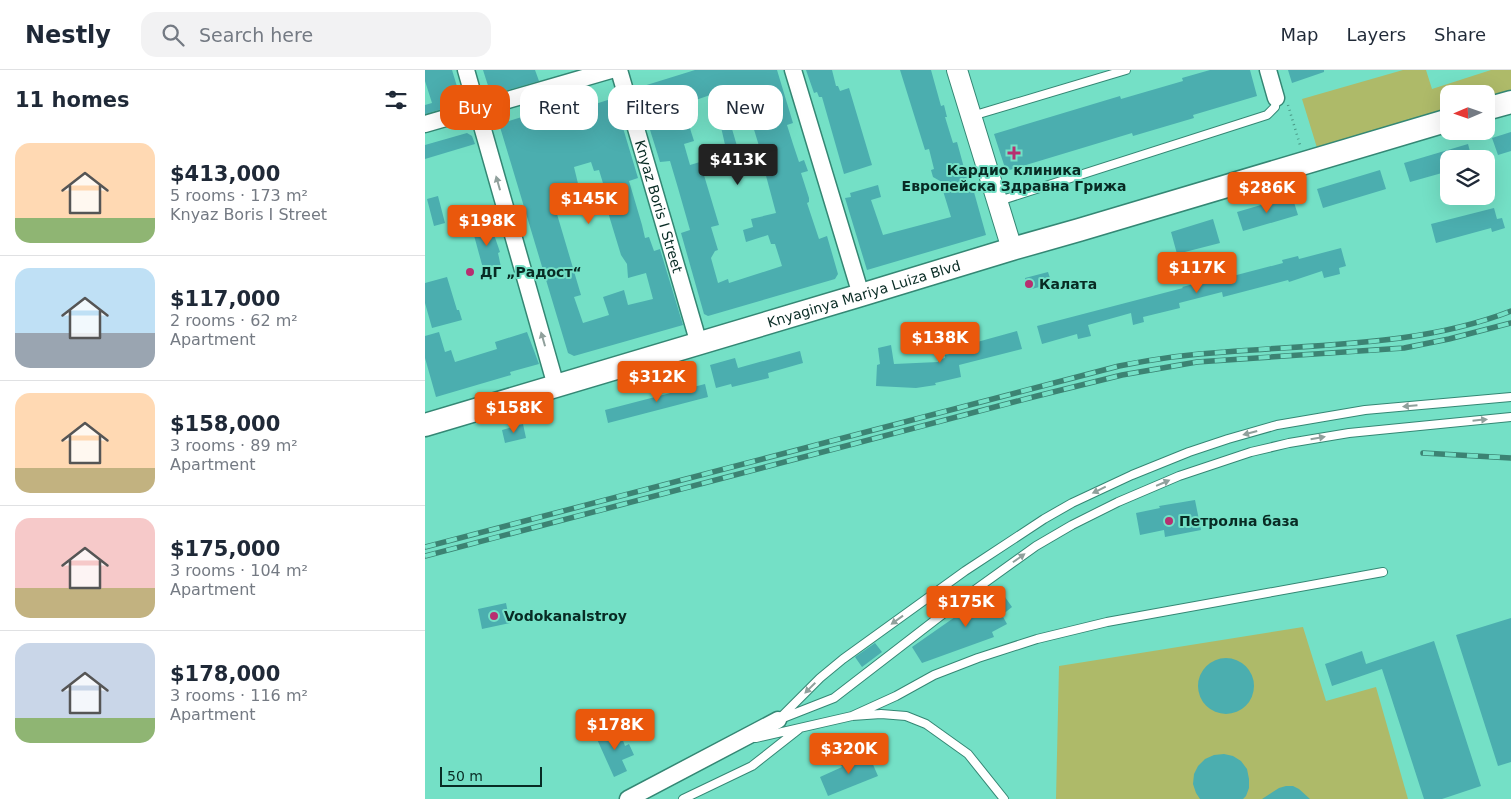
<!DOCTYPE html>
<html lang="en">
<head>
<meta charset="utf-8">
<style>
  body { margin:0; font-family:"DejaVu Sans",sans-serif; background:#f2f2f3; color:#1f2937; height:100vh; display:flex; flex-direction:column; font-size:19px; white-space:nowrap }
  * { box-sizing:border-box; margin:0 }
  p { font-size:16px; color:#747a83 }
  .icon { flex:none; width:28px; height:28px; fill:none; stroke:currentColor; stroke-width:2; stroke-linecap:round; stroke-linejoin:round }
  .map { position:relative; flex:1; overflow:hidden }
  .details { display:flex; flex-direction:column; background:#fff; width:425px }
  .details>* { flex:none }
  .hud { position:absolute; left:15px; top:15px; width:475px; height:45px; display:flex; gap:10px }
  .needle { width:32px; rotate:268deg }
  .controls { position:absolute; left:1015px; top:15px; display:grid; gap:10px }
  .controls a { display:grid; place-items:center; width:55px; height:55px; border-radius:10px; background:#fff; box-shadow:0 5px 20px #0002; font-size:25px }
  .scale { position:absolute; left:15px; bottom:12px; width:102px; box-sizing:border-box; padding-left:5px; border:2px solid #082b24; border-top:0; font-size:14px; line-height:18px; white-space:nowrap; color:#082b24; -webkit-text-stroke:4px #74e0c6; paint-order:stroke }
  .price { position:absolute; translate:-50% -42px; padding:0 11px; border-radius:5px; background:#ea580c; color:#fff; font-size:16px; line-height:32px; filter:drop-shadow(0 1px 2px #0008) }
  .price::after { content:''; position:absolute; left:50%; top:30px; width:15px; height:11px; margin-left:-8px; background:inherit; clip-path:polygon(0 0,100% 0,50% 100%) }
  .price.current { background:#222; color:#fff }
  ul { padding:0; list-style:none }
  li { display:flex; align-items:center; gap:15px; height:125px; padding:0 15px }
  li+li { border-top:1px solid #e0e1e3 }
  li span { display:grid; place-items:center; flex:none; width:140px; height:100px; border-radius:15px; color:#555 }
  li>.icon { margin-inline-start:auto }
  span .icon { width:60px; height:60px; fill:#fffc; stroke-width:1 }
  li b { font-size:21px }
  h2 { display:flex; justify-content:space-between; align-items:center; height:60px; padding:0 15px; font-size:21px }
  .tag { padding:0 18px; border-radius:15px; background:#fff; box-shadow:0 5px 20px #0002; font-size:18px; line-height:45px }
  .tag.current { background:#ea580c; color:#fff }
  header { display:flex; align-items:center; gap:30px; box-sizing:border-box; height:70px; padding:0 25px; background:#fff; border-bottom:1px solid #e0e1e3 }
  header strong { font-size:24px }
  nav { display:flex; gap:28px; margin-inline-start:auto; font-size:18px }
  .search { width:350px; height:45px; background:#f2f2f3; display:flex; align-items:center; gap:12px; box-sizing:border-box; padding:0 18px; border-radius:15px; color:#747a83; font-size:19px }
  main { display:flex; flex:1; min-height:0 }
  .map>svg:first-child { display:block }
  .green { fill:#aeba69 }
  .building { fill:#4baeaf; fill-rule:evenodd }
  .lines { fill:none; stroke-linecap:round; stroke-linejoin:round }
  .service-casing { stroke:#348774; stroke-width:10 }
  .minor-casing { stroke:#348774; stroke-width:19 }
  .tertiary-casing { stroke:#348774; stroke-width:22 }
  .secondary-casing { stroke:#348774; stroke-width:25 }
  .path { stroke:#499885; stroke-width:2.5; stroke-dasharray:1 4; stroke-linecap:butt }
  .service { stroke:#fff; stroke-width:8 }
  .minor { stroke:#fff; stroke-width:16 }
  .tertiary { stroke:#fff; stroke-width:20 }
  .secondary { stroke:#fff; stroke-width:22 }
  .rail-casing { stroke:#3c8373; stroke-width:5.5 }
  .rail { stroke:#74e0c6; stroke-width:4; stroke-dasharray:11; stroke-linecap:butt }
  .oneway { fill:#90a09c }
  .poi-dot { fill:#b72f70; stroke:#74e0c6; stroke-width:2 }
  .labels { text-anchor:middle; dominant-baseline:central; stroke-width:4; stroke-linejoin:round; paint-order:stroke }
  .poi-label { font-size:14px; font-weight:bold; fill:#082b24; stroke:#74e0c6; text-anchor:start }
  .street-label { font-size:14px; fill:#082b24; stroke:#74e0c6 }
</style>
</head>
<body>
<header>
<strong>Nestly</strong>
<div class="search"><svg class="icon" aria-label="search" viewBox="0 0 24 24"><circle cx="10" cy="10" r="6"/><path d="M15 15l6 6"/></svg>Search here</div>
<nav><a>Map</a><a>Layers</a><a>Share</a></nav>
</header>
<main>
<section class="details">
<h2>11 homes<svg class="icon" aria-label="filters" viewBox="0 0 24 24"><path d="M4 7h16M4 17h16"/><circle cx="9" cy="7" r="2"/><circle cx="15" cy="17" r="2"/></svg></h2>
<ul>
<li><span style="background:linear-gradient(#ffd9b3 75%,#8fb573 0)"><svg class="icon" aria-label="home" viewBox="0 0 24 24"><path d="M3 11l9-7 9 7M6 9v11h12V9"/></svg></span><div><b>$413,000</b><p>5 rooms · 173 m²</p><p>Knyaz Boris I Street</p></div></li>
<li><span style="background:linear-gradient(#bfe0f5 65%,#9aa5b1 0)"><svg class="icon" aria-label="home" viewBox="0 0 24 24"><path d="M3 11l9-7 9 7M6 9v11h12V9"/></svg></span><div><b>$117,000</b><p>2 rooms · 62 m²</p><p>Apartment</p></div></li>
<li><span style="background:linear-gradient(#ffd9b3 75%,#c2b280 0)"><svg class="icon" aria-label="home" viewBox="0 0 24 24"><path d="M3 11l9-7 9 7M6 9v11h12V9"/></svg></span><div><b>$158,000</b><p>3 rooms · 89 m²</p><p>Apartment</p></div></li>
<li><span style="background:linear-gradient(#f6c9c9 70%,#c2b280 0)"><svg class="icon" aria-label="home" viewBox="0 0 24 24"><path d="M3 11l9-7 9 7M6 9v11h12V9"/></svg></span><div><b>$175,000</b><p>3 rooms · 104 m²</p><p>Apartment</p></div></li>
<li><span style="background:linear-gradient(#c9d6e8 75%,#8fb573 0)"><svg class="icon" aria-label="home" viewBox="0 0 24 24"><path d="M3 11l9-7 9 7M6 9v11h12V9"/></svg></span><div><b>$178,000</b><p>3 rooms · 116 m²</p><p>Apartment</p></div></li>
</ul>
</section>
<div class="map">
<svg width="1086" height="729" viewBox="0 0 1086 729">
  <rect width="100%" height="100%" fill="#74e0c6"/>
  <path class="green" d="M 978,0 L 1001,0 L 1007,19 L 1066,0 L 1086,0 L 1086,23 L 1061,30 L 1061,24 L 1024,24 L 1024,42 L 893,81 L 877,29 Z
    M 878,557 L 901,631 L 951,617 L 983,729 L 631,729 L 634,596 Z"/>
  <path class="building" d="M 0,0 L 27,0 L 37,33 L 0,44 L 0,35 L 7,33 L 0,11 Z
    M 58,0 L 110,0 L 114,11 L 66,25 Z
    M 270,0 L 352,0 L 368,53 L 362,55 L 368,74 L 374,92 L 379,90 L 383,101 L 376,103 L 384,128 L 384,132 L 382,133 L 394,169 L 402,166 L 413,204 L 410,209 L 283,246 L 279,244 L 256,163 L 265,160 L 253,118 L 245,91 L 235,92 L 212,18 ZM 288,24 L 293,43 L 349,26 L 354,44 L 327,53 L 342,102 L 340,102 L 351,143 L 326,149 L 328,157 L 318,160 L 321,172 L 343,165 L 346,174 L 350,174 L 357,196 L 304,213 L 303,209 L 293,213 L 286,188 L 290,181 L 293,180 L 286,157 L 294,155 L 275,92 L 265,95 L 259,74 L 269,71 L 263,52 L 273,48 L 268,31 Z
    M 381,0 L 407,0 L 411,16 L 413,16 L 415,21 L 424,18 L 447,95 L 419,104 L 397,27 L 394,27 L 392,22 L 389,23 Z
    M 475,0 L 506,0 L 516,36 L 519,35 L 522,47 L 520,47 L 528,73 L 532,72 L 544,116 L 547,115 L 561,165 L 442,200 L 420,128 L 426,127 L 425,123 L 453,115 L 456,127 L 446,130 L 458,165 L 526,147 L 515,111 L 508,107 L 506,100 L 509,99 L 504,79 L 500,80 Z
    M 785,0 L 825,0 L 832,26 L 768,45 L 769,48 L 708,66 L 707,63 L 581,101 L 569,64 L 695,26 L 696,29 L 758,11 L 757,8 Z
    M 863,0 L 899,0 L 899,2 L 867,13 Z
    M 162,27 L 164,36 L 189,28 L 213,108 L 204,111 L 217,155 L 220,168 L 224,167 L 229,181 L 235,179 L 258,255 L 149,286 L 143,283 L 75,57 L 77,53 ZM 166,92 L 169,101 L 174,100 L 184,133 L 181,134 L 185,149 L 196,185 L 202,194 L 203,208 L 221,203 L 228,229 L 203,235 L 199,220 L 178,227 L 184,245 L 158,253 L 149,227 L 156,225 L 129,134 L 156,126 L 149,97 Z
    M 302,42 L 312,76 L 301,79 L 293,44 Z
    M 1086,62 L 1086,81 L 1073,85 L 1067,68 Z
    M 42,63 L 47,66 L 50,74 L 0,89 L 0,75 Z
    M 1043,74 L 1047,89 L 1024,89 L 1024,101 L 985,112 L 979,93 Z
    M 955,100 L 961,119 L 898,138 L 892,119 Z
    M 13,126 L 20,153 L 9,156 L 2,129 Z
    M 867,126 L 873,145 L 818,161 L 812,142 Z
    M 1069,138 L 1072,149 L 1077,148 L 1080,158 L 1067,162 L 1066,158 L 1011,173 L 1006,154 Z
    M 788,149 L 795,173 L 752,184 L 746,162 Z
    M 65,153 L 75,182 L 73,183 L 76,197 L 59,202 L 47,158 Z
    M 916,178 L 921,196 L 914,198 L 915,204 L 899,208 L 897,201 L 864,212 L 863,210 L 798,227 L 797,222 L 754,233 L 755,238 L 718,247 L 719,252 L 708,255 L 706,243 L 663,255 L 666,266 L 653,269 L 652,264 L 617,274 L 612,256 L 758,218 L 757,217 L 781,211 L 781,213 L 858,193 L 857,190 L 873,186 L 874,189 Z
    M 623,202 L 626,211 L 618,216 L 603,220 L 600,208 Z
    M 22,207 L 32,240 L 34,240 L 37,250 L 7,258 L 0,233 L 0,213 Z
    M 592,261 L 597,279 L 534,295 L 536,307 L 510,313 L 511,315 L 491,318 L 451,316 L 452,295 L 455,294 L 453,278 L 466,275 L 469,294 L 513,292 L 513,290 L 520,288 L 520,285 L 547,279 L 545,274 Z
    M 14,262 L 20,282 L 26,280 L 30,292 L 72,279 L 70,272 L 102,262 L 114,294 L 85,302 L 86,305 L 11,327 L 0,288 L 0,266 Z
    M 375,281 L 378,293 L 343,303 L 344,308 L 307,317 L 306,314 L 291,318 L 285,295 L 310,288 L 313,298 Z
    M 280,314 L 283,327 L 183,353 L 180,340 Z
    M 98,354 L 101,368 L 80,373 L 77,360 Z
    M 770,430 L 776,460 L 740,467 L 739,460 L 715,465 L 711,443 L 735,438 L 734,436 Z
    M 573,517 L 587,537 L 577,545 L 582,554 L 567,562 L 569,567 L 497,593 L 487,577 Z
    M 81,533 L 85,553 L 57,559 L 53,539 Z
    M 1086,548 L 1086,692 L 1073,696 L 1031,565 Z
    M 1009,571 L 1056,716 L 1017,729 L 999,729 L 957,599 L 907,616 L 900,594 L 937,581 L 941,594 Z
    M 450,573 L 457,582 L 437,597 L 430,587 Z
    M773 616a28 28 0 1 1 56 0a28 28 0 1 1-56 0Z
    M 193,657 L 200,676 L 204,674 L 209,685 L 197,690 L 202,701 L 189,707 L 171,667 Z
    M 443,683 L 453,706 L 403,726 L 395,707 L 417,697 L 416,695 Z
    M 799,684 L 808,686 L 816,691 L 822,699 L 824,709 L 824,718 L 821,726 L 818,729 L 775,729 L 771,723 L 768,714 L 769,704 L 773,696 L 780,689 L 789,685 Z
    M 861,716 L 868,716 L 874,719 L 885,729 L 837,729 L 854,718 Z"/>
  <g class="lines">
    <g class="service-casing">
      <path id="service" d="M 547,46 L 701,0
        M 574,131 L 842,45 L 850,37 L 851,28
        M 427,646 L 471,626 L 509,605 L 553,588 L 612,569 L 682,552 L 958,502
        M 358,648 L 409,628 L 540,527 L 611,476 L 647,455 L 693,432 L 754,406 L 826,382 L 864,373 L 924,363 L 1086,347
        M 353,650 L 395,608 L 418,589 L 540,501 L 619,449 L 647,433 L 707,405 L 764,382 L 803,369 L 852,355 L 940,340 L 1086,327
        M 331,668 L 427,646 L 456,644 L 481,646 L 501,654 L 543,684 L 579,729
        M 258,729 L 327,696 L 374,659"/>
    </g>
    <g class="minor-casing">
      <g id="minor">
        <path d="M 41,0 L 131,316"/>
        <path id="s1" d="M 194,0 L 274,274"/>
        <path d="M 368,0 L 436,225"/>
        <path d="M 843,0 L 851,28"/>
        <path d="M 0,54 L 186,0"/>
        <path d="M 203,729 L 353,650"/>
      </g>
    </g>
    <g class="tertiary-casing">
      <path id="tertiary" d="M 532,0 L 587,179"/>
    </g>
    <g class="secondary-casing">
      <g id="secondary">
        <path d="M 1061,39 L 1086,32"/>
        <path id="s2" d="M 0,355 L 436,225 L 587,179 L 654,160 L 1024,50"/>
      </g>
    </g>
    <path class="path" d="M 863,35 L 875,75"/>
    <use href="#service" class="service"/>
    <use href="#minor" class="minor"/>
    <use href="#tertiary" class="tertiary"/>
    <use href="#secondary" class="secondary"/>
    <g class="rail-casing">
      <path id="rail" d="M 998,383 L 1086,388
        M 0,477 L 694,296 C 729,289 764,284 800,282 C 896,274 995,276 1086,241
        M 0,486 L 612,326 L 697,305 L 772,292 L 979,278 L 1024,269 L 1086,253"/>
    </g>
    <use href="#rail" class="rail"/>
  </g>
  <defs><path id="oneway-solid" d="M-6-.8H1V-3.2L6.5 0L1 3.2V.8H-6Z" transform="scale(1.25)"/></defs>
  <g class="oneway">
    <use href="#oneway-solid" transform="translate(73 113) rotate(-106)"/>
    <use href="#oneway-solid" transform="translate(118 269) rotate(-106)"/>
    <use href="#oneway-solid" transform="translate(985 336) rotate(175)"/>
    <use href="#oneway-solid" transform="translate(1055 350) rotate(-6)"/>
    <use href="#oneway-solid" transform="translate(825 363) rotate(165)"/>
    <use href="#oneway-solid" transform="translate(893 368) rotate(-10)"/>
    <use href="#oneway-solid" transform="translate(738 413) rotate(-23)"/>
    <use href="#oneway-solid" transform="translate(674 420) rotate(154)"/>
    <use href="#oneway-solid" transform="translate(594 488) rotate(-35)"/>
    <use href="#oneway-solid" transform="translate(472 550) rotate(144)"/>
    <use href="#oneway-solid" transform="translate(385 618) rotate(135)"/>
  </g>
  <g class="poi-dot">
    <path d="M586.5 75.5h5v5h5v5h-5v5h-5v-5h-5v-5h5z"/>
    <circle cx="45" cy="202" r="5"/>
    <circle cx="604" cy="214" r="5"/>
    <circle cx="744" cy="451" r="5"/>
    <circle cx="69" cy="546" r="5"/>
  </g>
  <g class="labels">
    <g class="poi-label">
      <text x="589" y="100" text-anchor="middle">Кардио клиника<tspan x="589" dy="16">Европейска Здравна Грижа</tspan></text>
      <text x="55" y="202">ДГ „Радост“</text>
      <text x="614" y="214">Калата</text>
      <text x="754" y="451">Петролна база</text>
      <text x="79" y="546">Vodokanalstroy</text>
    </g>
    <g class="street-label">
      <text stroke="none"><textPath href="#s1" startOffset="142">Knyaz Boris I Street</textPath></text>
      <text stroke="none"><textPath href="#s2" startOffset="458">Knyaginya Mariya Luiza Blvd</textPath></text>
    </g>
  </g>
</svg>
<div class="controls">
<a><svg class="needle" viewBox="-14 -14 28 28"><path d="M0-13l5 13h-10z" fill="#e53935"/><path d="M0 13l5-13h-10z" fill="#747a83"/></svg></a>
<a><svg class="icon" aria-label="layers" viewBox="0 0 24 24"><path d="M12 4l9 5-9 5-9-5zM3 14l9 5 9-5"/></svg></a>
</div>
<div class="scale">50 m</div>
<b class="price current" style="left:313px;top:116px">$413K</b>
<b class="price" style="left:842px;top:144px">$286K</b>
<b class="price" style="left:164px;top:155px">$145K</b>
<b class="price" style="left:62px;top:177px">$198K</b>
<b class="price" style="left:772px;top:224px">$117K</b>
<b class="price" style="left:515px;top:294px">$138K</b>
<b class="price" style="left:232px;top:333px">$312K</b>
<b class="price" style="left:89px;top:364px">$158K</b>
<b class="price" style="left:541px;top:558px">$175K</b>
<b class="price" style="left:190px;top:681px">$178K</b>
<b class="price" style="left:424px;top:705px">$320K</b>
<div class="hud">
<a class="tag current">Buy</a>
<a class="tag">Rent</a>
<a class="tag">Filters</a>
<a class="tag">New</a>
</div>
</div>
</main>
</body>
</html>
